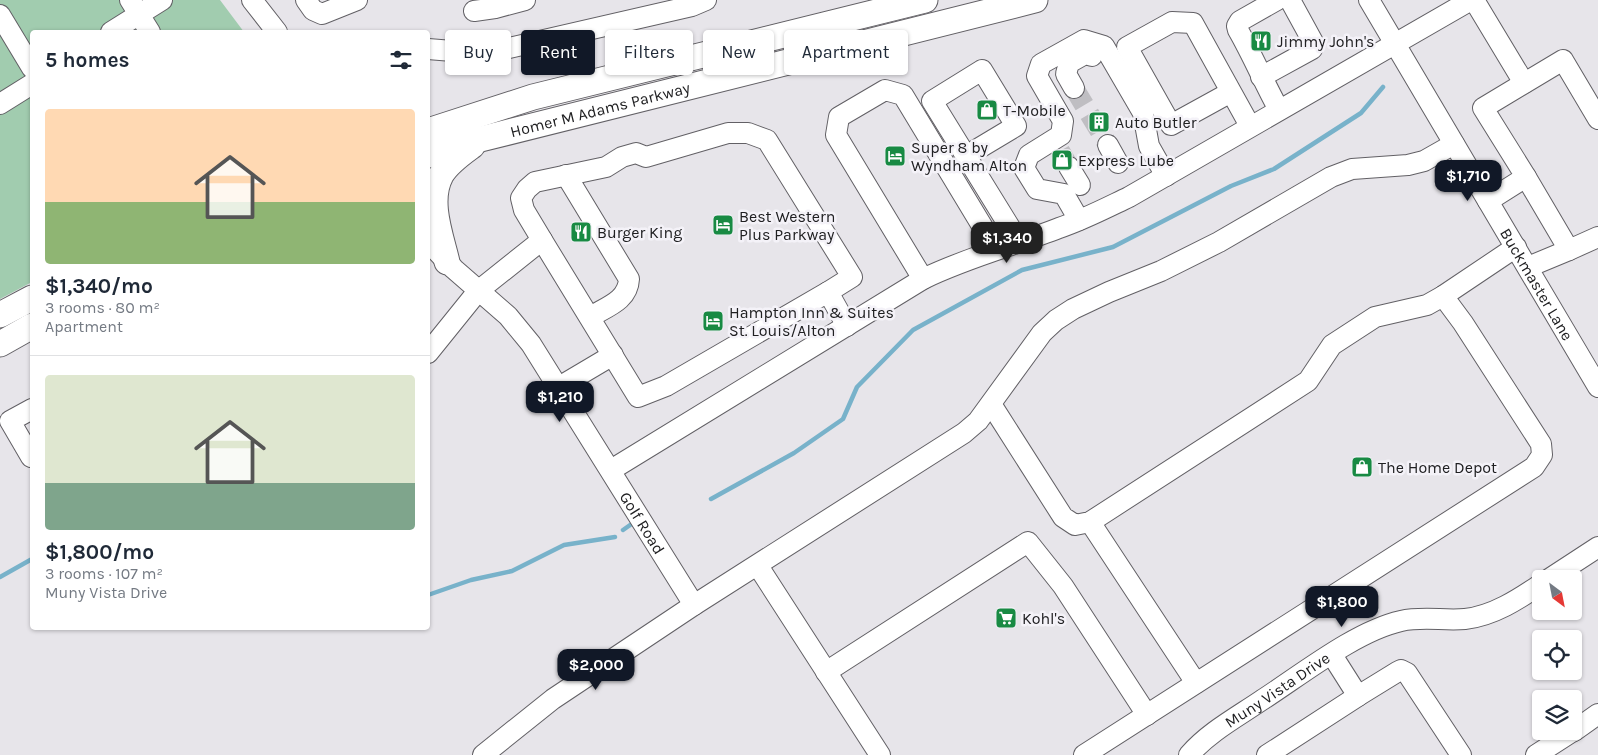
<!DOCTYPE html>
<html lang="en">
<head>
<meta charset="utf-8">
<style>
  body { margin:0; font-family:Karla,sans-serif; background:#f6f6f7; color:#1f2937; height:100vh; display:flex; flex-direction:column; font-size:19px; white-space:nowrap }
  * { box-sizing:border-box; margin:0 }
  p { font-size:16px; color:#747a83 }
  .icon { flex:none; width:28px; height:28px; fill:none; stroke:currentColor; stroke-width:2; stroke-linecap:round; stroke-linejoin:round }
  .map { position:relative; flex:1; overflow:hidden }
  .drawer { position:absolute; left:30px; top:30px; width:400px; height:600px; display:flex; flex-direction:column; background:#fff; border-radius:5px; box-shadow:0 1px 4px #0004 }
  .drawer>* { flex:none }
  .hud { position:absolute; left:445px; top:30px; width:475px; height:45px; display:flex; gap:10px }
  .needle { width:32px; rotate:148deg }
  .tools { position:absolute; left:1532px; top:570px; display:grid; gap:10px }
  .tools a { display:grid; place-items:center; width:50px; height:50px; border-radius:5px; background:#fff; box-shadow:0 1px 4px #0004; font-size:25px }
  .price { position:absolute; translate:-50% -42px; padding:0 11px; border-radius:10px; background:#111827; color:#fff; font-size:16px; line-height:32px; filter:drop-shadow(0 1px 2px #0008) }
  .price::after { content:''; position:absolute; left:50%; top:30px; width:15px; height:11px; margin-left:-8px; background:inherit; clip-path:polygon(0 0,100% 0,50% 100%) }
  .price.active { background:#222; color:#fff }
  ul { padding:0; list-style:none }
  li { display:grid; align-content:center; gap:10px; height:265px; padding:0 15px }
  li+li { border-top:1px solid #e0e1e3 }
  li span { display:grid; place-items:center; height:155px; border-radius:5px; color:#555 }
  li>.icon { margin-inline-start:auto }
  span .icon { width:90px; height:90px; fill:#fffc; stroke-width:1 }
  li b { font-size:21px }
  h2 { display:flex; justify-content:space-between; align-items:center; height:60px; padding:0 15px; font-size:21px }
  .pill { padding:0 18px; border-radius:5px; background:#fff; box-shadow:0 1px 4px #0004; font-size:18px; line-height:45px }
  .pill.active { background:#111827; color:#fff }
  .map>svg:first-child { display:block }
  .green { fill:#a1ccaf }
  .lines { fill:none; stroke-linecap:round; stroke-linejoin:round }
  .stream { stroke:#78b2ca; stroke-width:4.5 }
  .minor-tunnel { stroke:#bfbec2; stroke-width:20; stroke-dasharray:20 10; stroke-linecap:butt }
  .minor-casing { stroke:#626065; stroke-width:22 }
  .major-casing { stroke:#626065; stroke-width:27 }
  .minor { stroke:#fff; stroke-width:20 }
  .major { stroke:#fff; stroke-width:25 }
  .labels { text-anchor:middle; dominant-baseline:central; stroke-width:5; stroke-linejoin:round; paint-order:stroke }
  .poi-label { font-size:16px; fill:#202022; stroke:#f4f2f8; text-anchor:start }
  .street-label { font-size:16px; fill:#202022; stroke:#f4f2f8 }
</style>
</head>
<body>
<div class="map">
<svg width="1598" height="755" viewBox="0 0 1598 755">
  <rect width="100%" height="100%" fill="#e7e5ea"/>
  <path class="green" d="M 0,0 L 220,0 L 244,32 L 32,32 L 32,282 L 0,299 Z"/>
  <g class="lines">
    <path class="stream" d="M 711,499 L 794,453 L 843,419 L 857,387 L 913,330 L 1022,270 L 1113,247 L 1231,186 L 1274,169 L 1361,113 L 1383,87
      M 623,530 L 633,523
      M 0,577 L 32,559
      M 428,595 L 471,580 L 512,571 L 564,545 L 615,537"/>
    <path class="minor-tunnel" d="M 1074,88 L 1108,145
      M 1060,151 L 1069,167"/>
    <g class="minor-casing">
      <g id="minor">
        <path d="M 130,0 L 150,32"/>
        <path d="M 252,0 L 277,32"/>
        <path d="M 306,0 L 313,10 L 322,14 L 357,0"/>
        <path d="M 1277,0 L 1240,21 L 1237,26 L 1238,30 C 1253,56 1264,83 1279,110"/>
        <path id="s1" d="M 1369,0 L 1598,387"/>
        <path d="M 1474,0 L 1524,83"/>
        <path d="M 474,11 L 495,8 L 525,0"/>
        <path d="M 0,15 L 32,68"/>
        <path d="M 111,32 L 162,0"/>
        <path d="M 428,49 L 477,53 L 500,50 L 692,6 L 706,0"/>
        <path d="M 1261,77 L 1312,49 L 1313,42 L 1290,0"/>
        <path d="M 1074,88 L 1066,74 L 1069,63 L 1085,54 L 1092,56"/>
        <path d="M 1231,92 L 1171,125 L 1127,47 L 1172,22 L 1193,23 L 1250,126"/>
        <path d="M 0,104 L 32,84"/>
        <path d="M 1108,145 L 1118,163"/>
        <path d="M 966,156 L 1016,126 L 982,70 L 932,101 L 1019,242"/>
        <path d="M 1069,167 L 1080,185"/>
        <path d="M 566,175 L 629,279 C 628,301 606,307 590,317"/>
        <path d="M 1526,177 L 1569,250 L 1598,237"/>
        <path d="M 1488,201 L 1526,177 L 1483,108 L 1563,60 L 1598,119"/>
        <path d="M 1079,220 L 1064,194 L 1037,189 L 1024,168 L 1029,155 L 1061,135 L 1063,121 L 1037,76 L 1041,64 L 1084,40 L 1104,46 L 1143,113 L 1149,146 L 1166,176"/>
        <path d="M 542,240 L 638,397 L 666,386 L 828,292 L 847,326"/>
        <path id="s2" d="M 428,242 L 454,269 L 508,316 L 531,344 L 694,605"/>
        <path d="M 1528,267 L 1569,250"/>
        <path d="M 923,279 L 836,135 L 839,117 L 885,90 L 903,95 L 996,249"/>
        <path d="M 428,353 L 478,291 L 542,240 L 524,210 L 521,198 L 527,189 L 535,182 L 606,167 L 622,157 L 636,153 L 646,157 L 728,133 L 748,133 L 767,140 L 852,277 L 828,292"/>
        <path d="M 559,387 L 613,355"/>
        <path d="M 991,404 L 1063,517 L 1075,525 L 1090,522 L 1308,381 L 1332,345 L 1375,317 L 1427,305 L 1443,296 L 1516,247"/>
        <path d="M 32,409 L 10,421 L 31,457 L 32,456"/>
        <path d="M 611,470 L 923,279 C 968,257 1013,246 1059,228 C 1083,220 1106,208 1129,197 L 1471,0"/>
        <path d="M 1090,522 L 1196,683"/>
        <path d="M 758,566 L 880,755"/>
        <path d="M 1549,579 L 1598,547"/>
        <path d="M 1332,655 L 1358,696 L 1397,672 L 1401,670 L 1407,673 L 1461,755"/>
        <path d="M 826,672 L 1028,542 L 1063,586 L 1147,715"/>
        <path d="M 1574,731 L 1598,714"/>
        <path d="M 483,755 L 553,699 L 694,605 L 964,433 L 978,421 L 1042,333 L 1056,320 L 1073,309 L 1109,292 L 1161,271 L 1219,242 L 1331,177 L 1352,169 L 1408,165 L 1424,161 L 1454,144"/>
        <path d="M 1084,755 L 1534,467 L 1542,455 L 1541,444 L 1463,323 L 1443,296"/>
        <path id="s3" d="M 1189,755 C 1209,732 1237,717 1262,700 C 1301,675 1356,631 1401,621 C 1423,616 1444,621 1465,619 C 1493,616 1519,599 1541,584"/>
        <path d="M 1267,755 L 1358,696"/>
        <path d="M 1536,755 L 1573,731"/>
      </g>
    </g>
    <g class="major-casing">
      <g id="major">
        <path d="M 428,131 L 533,97 L 925,0"/>
        <path id="s4" d="M 428,155 L 481,139 L 1035,0"/>
        <path d="M 447,262 C 441,236 427,201 441,175 C 448,163 461,154 472,146"/>
        <path d="M 0,315 L 32,298"/>
        <path d="M 0,344 L 32,326"/>
      </g>
    </g>
    <use href="#minor" class="minor"/>
    <use href="#major" class="major"/>
  </g>
  <defs>
    <g id="restaurant-square" transform="scale(1.125)"><rect x="-9" y="-9" width="18" height="18" rx="4" fill="#188a43" stroke="#f4f2f8"/><path d="M-5-6h1v4h1v-4h1v4h1v-4h1v5L-1.5 .5V6h-2V.5L-5-1ZM5-6V6H3V1.5H1.5Q1.5-4 5-6Z" fill="#fff"/></g>
    <g id="shop-square" transform="scale(1.125)"><rect x="-9" y="-9" width="18" height="18" rx="4" fill="#188a43" stroke="#f4f2f8"/><path d="M-5-2.5h2.3a2.7 3.5 0 0 1 5.4 0H5L5.5 6h-11ZM-1.5-2.5h3a1.5 2.3 0 0 0-3 0Z" fill="#fff"/></g>
    <g id="building-square" transform="scale(1.125)"><rect x="-9" y="-9" width="18" height="18" rx="4" fill="#188a43" stroke="#f4f2f8"/><path d="M-4-6H4V6H1V3H-1V6H-4ZM-2.5-4.3h1.7v1.8h-1.7ZM.8-4.3h1.7v1.8H.8ZM-2.5-1h1.7V.8h-1.7ZM.8-1h1.7V.8H.8Z" fill="#fff"/></g>
    <g id="hotel-square" transform="scale(1.125)"><rect x="-9" y="-9" width="18" height="18" rx="4" fill="#188a43" stroke="#f4f2f8"/><path d="M-6-4.5h1.5V1H6V5H4.5V3h-9V5H-6ZM-4 0a1.8 1.8 0 1 1 3.6 0ZM.5 0V-2.5h3Q6-2.5 6 0Z" fill="#fff"/></g>
    <g id="supermarket-square" transform="scale(1.125)"><rect x="-9" y="-9" width="18" height="18" rx="4" fill="#188a43" stroke="#f4f2f8"/><path d="M-6-5.5h2.5l.6 2H6L4.5 2H-2.5L-4.4-4H-6ZM-1.5 3.2a1.3 1.3 0 1 0 .1 0ZM3 3.2a1.3 1.3 0 1 0 .1 0Z" fill="#fff"/></g>
  </defs>
  <g fill-rule="evenodd">
    <use href="#restaurant-square" x="1261" y="41"/>
    <use href="#shop-square" x="987" y="110"/>
    <use href="#building-square" x="1099" y="122"/>
    <use href="#hotel-square" x="895" y="156"/>
    <use href="#shop-square" x="1062" y="160"/>
    <use href="#hotel-square" x="723" y="225"/>
    <use href="#restaurant-square" x="581" y="232"/>
    <use href="#hotel-square" x="713" y="321"/>
    <use href="#shop-square" x="1362" y="467"/>
    <use href="#supermarket-square" x="1006" y="618"/>
  </g>
  <g class="labels">
    <g class="poi-label">
      <text x="1277" y="41">Jimmy John's</text>
      <text x="1003" y="110">T-Mobile</text>
      <text x="1115" y="122">Auto Butler</text>
      <text x="911" y="147">Super 8 by<tspan x="911" dy="18">Wyndham Alton</tspan></text>
      <text x="1078" y="160">Express Lube</text>
      <text x="739" y="216">Best Western<tspan x="739" dy="18">Plus Parkway</tspan></text>
      <text x="597" y="232">Burger King</text>
      <text x="729" y="312">Hampton Inn &amp; Suites<tspan x="729" dy="18">St. Louis/Alton</tspan></text>
      <text x="1378" y="467">The Home Depot</text>
      <text x="1022" y="618">Kohl's</text>
    </g>
    <g class="street-label">
      <text stroke="none"><textPath href="#s4" startOffset="178">Homer M Adams Parkway</textPath></text>
      <text stroke="none"><textPath href="#s1" startOffset="330">Buckmaster Lane</textPath></text>
      <text stroke="none"><textPath href="#s2" startOffset="356">Golf Road</textPath></text>
      <text stroke="none"><textPath href="#s3" startOffset="110">Muny Vista Drive</textPath></text>
    </g>
  </g>
</svg>
<div class="tools">
<a><svg class="needle" viewBox="-14 -14 28 28"><path d="M0-13l5 13h-10z" fill="#e53935"/><path d="M0 13l5-13h-10z" fill="#747a83"/></svg></a>
<a><svg class="icon" aria-label="locate" viewBox="0 0 24 24"><circle cx="12" cy="12" r="6"/><path d="M12 2v4M12 18v4M2 12h4M18 12h4"/></svg></a>
<a><svg class="icon" aria-label="layers" viewBox="0 0 24 24"><path d="M12 4l9 5-9 5-9-5zM3 14l9 5 9-5"/></svg></a>
</div>
<b class="price" style="left:1468px;top:202px">$1,710</b>
<b class="price active" style="left:1007px;top:264px">$1,340</b>
<b class="price" style="left:560px;top:423px">$1,210</b>
<b class="price" style="left:1342px;top:628px">$1,800</b>
<b class="price" style="left:596px;top:691px">$2,000</b>
<div class="hud">
<a class="pill">Buy</a>
<a class="pill active">Rent</a>
<a class="pill">Filters</a>
<a class="pill">New</a>
<a class="pill">Apartment</a>
</div>
<section class="drawer">
<h2>5 homes<svg class="icon" aria-label="filters" viewBox="0 0 24 24"><path d="M4 7h16M4 17h16"/><circle cx="9" cy="7" r="2"/><circle cx="15" cy="17" r="2"/></svg></h2>
<ul>
<li><span style="background:linear-gradient(#ffd9b3 60%,#8fb573 0)"><svg class="icon" aria-label="home" viewBox="0 0 24 24"><path d="M3 11l9-7 9 7M6 9v11h12V9"/></svg></span><div><b>$1,340/mo</b><p>3 rooms · 80 m²</p><p>Apartment</p></div></li>
<li><span style="background:linear-gradient(#dfe7d0 70%,#7fa58c 0)"><svg class="icon" aria-label="home" viewBox="0 0 24 24"><path d="M3 11l9-7 9 7M6 9v11h12V9"/></svg></span><div><b>$1,800/mo</b><p>3 rooms · 107 m²</p><p>Muny Vista Drive</p></div></li>
</ul>
</section>
</div>
</body>
</html>
